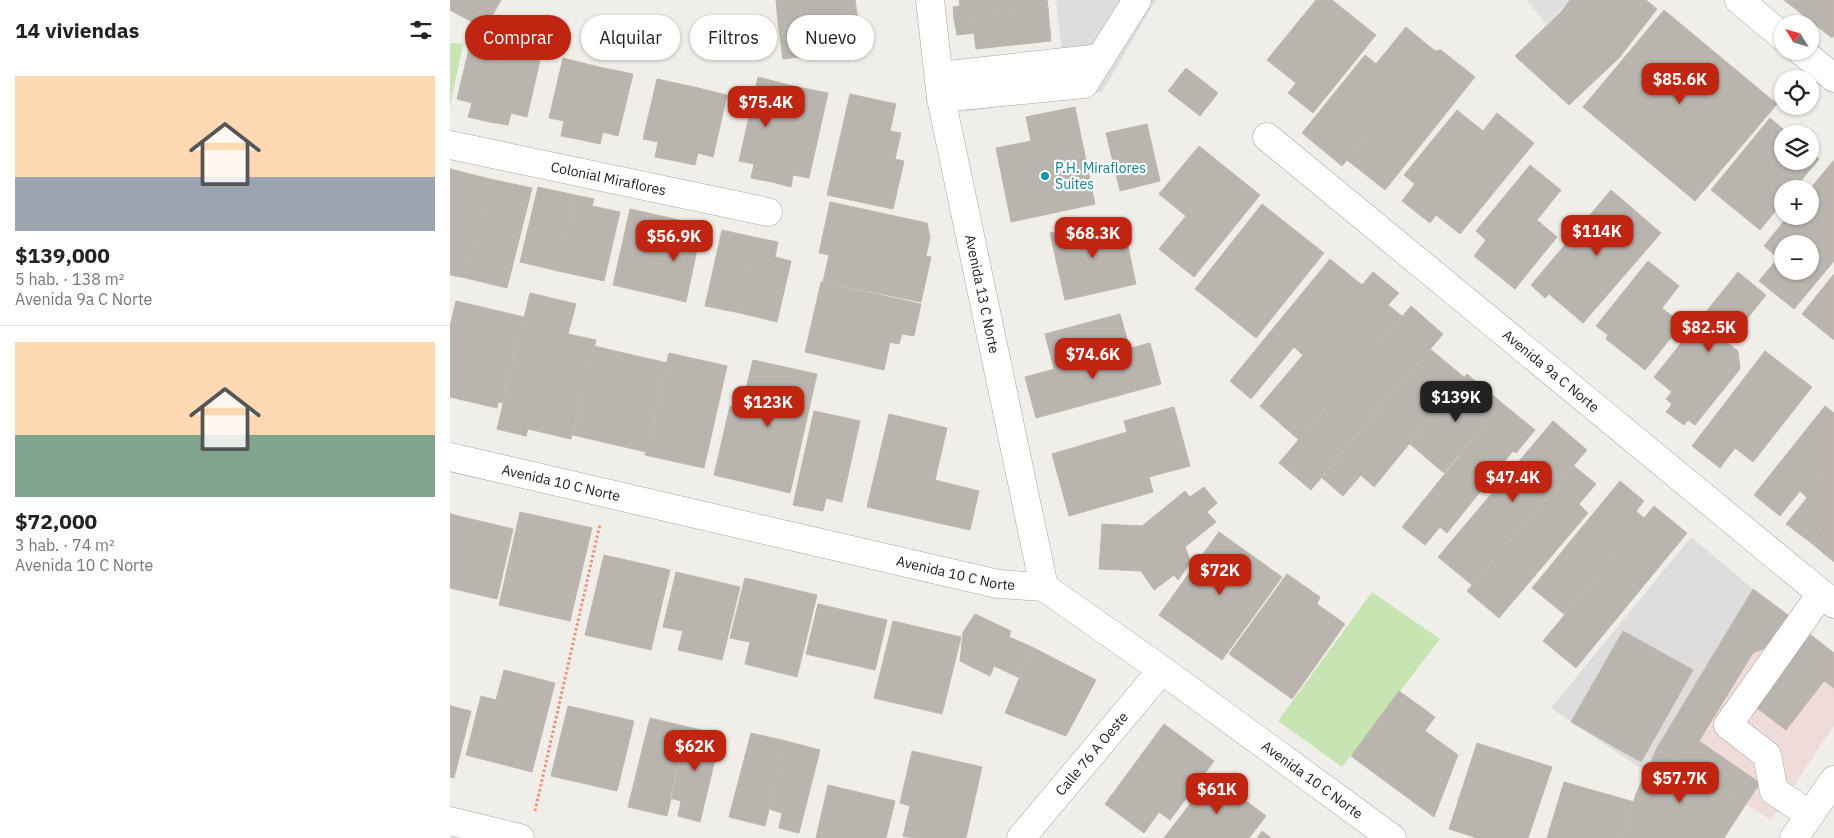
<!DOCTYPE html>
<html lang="es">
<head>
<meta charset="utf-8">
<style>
  body { margin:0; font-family:"IBM Plex Sans",sans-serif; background:#f6f6f6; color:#222; height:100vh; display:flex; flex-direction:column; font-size:19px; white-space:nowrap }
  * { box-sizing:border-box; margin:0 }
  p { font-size:16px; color:#767676 }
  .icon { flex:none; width:28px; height:28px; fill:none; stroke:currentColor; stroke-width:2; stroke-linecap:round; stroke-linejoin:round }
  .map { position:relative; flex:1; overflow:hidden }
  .details { display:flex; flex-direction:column; background:#fff; width:450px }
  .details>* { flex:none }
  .banner { position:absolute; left:15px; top:15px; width:475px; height:45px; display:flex; gap:10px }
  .needle { width:32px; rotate:307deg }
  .fabs { position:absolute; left:1324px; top:15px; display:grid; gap:10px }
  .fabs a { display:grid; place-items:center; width:45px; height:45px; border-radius:50%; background:#fff; box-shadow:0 1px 4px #0004; font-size:25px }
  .price { position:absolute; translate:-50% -42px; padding:0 11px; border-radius:10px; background:#bf2511; color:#fff; font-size:16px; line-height:32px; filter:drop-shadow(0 1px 2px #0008) }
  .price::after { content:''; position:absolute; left:50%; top:30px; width:15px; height:11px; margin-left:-8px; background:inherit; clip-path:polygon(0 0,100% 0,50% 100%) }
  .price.current { background:#222; color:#fff }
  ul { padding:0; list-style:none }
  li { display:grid; align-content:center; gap:10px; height:265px; padding:0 15px }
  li+li { border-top:1px solid #e0e0e0 }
  li span { display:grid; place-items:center; height:155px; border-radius:0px; color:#555 }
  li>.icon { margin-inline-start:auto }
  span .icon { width:90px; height:90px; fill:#fffc; stroke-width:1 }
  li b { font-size:21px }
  h2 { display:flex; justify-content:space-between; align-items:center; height:60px; padding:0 15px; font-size:21px }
  .chip { padding:0 18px; border-radius:22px; background:#fff; box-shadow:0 1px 4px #0004; font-size:18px; line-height:45px }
  .chip.current { background:#bf2511; color:#fff }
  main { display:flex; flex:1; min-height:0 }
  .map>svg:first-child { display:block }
  .residential { fill:#dedddd }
  .commercial { fill:#efdcd9 }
  .grass { fill:#c6e5b2 }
  .parking { fill:#e0e0e0 }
  .building { fill:#b9b4ad; stroke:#c1b7ab; fill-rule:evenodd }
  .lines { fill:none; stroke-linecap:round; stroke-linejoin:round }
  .minor-casing { stroke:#a4a4a4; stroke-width:29 }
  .path { stroke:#ee937a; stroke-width:3; stroke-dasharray:2.5 2.5; stroke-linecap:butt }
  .minor { stroke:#fff; stroke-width:28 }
  .culture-dot { fill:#0f9aa8; stroke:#fff; stroke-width:2 }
  .labels { text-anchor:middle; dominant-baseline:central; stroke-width:4.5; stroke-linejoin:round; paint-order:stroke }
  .culture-label { font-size:14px; fill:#0d838f; stroke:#fff; text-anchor:start }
  .street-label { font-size:14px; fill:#202020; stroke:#fff }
</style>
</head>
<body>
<main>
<section class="details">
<h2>14 viviendas<svg class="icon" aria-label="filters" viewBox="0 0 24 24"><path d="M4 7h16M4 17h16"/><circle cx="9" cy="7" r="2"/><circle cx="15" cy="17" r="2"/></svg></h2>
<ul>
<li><span style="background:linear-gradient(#ffd9b3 65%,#9aa5b1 0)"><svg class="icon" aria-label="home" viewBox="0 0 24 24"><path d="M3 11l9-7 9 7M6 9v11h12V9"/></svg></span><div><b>$139,000</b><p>5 hab. · 138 m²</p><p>Avenida 9a C Norte</p></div></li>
<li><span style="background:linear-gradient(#ffd9b3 60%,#7fa58c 0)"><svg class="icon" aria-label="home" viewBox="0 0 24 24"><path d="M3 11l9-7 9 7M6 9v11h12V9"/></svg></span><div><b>$72,000</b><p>3 hab. · 74 m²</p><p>Avenida 10 C Norte</p></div></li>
</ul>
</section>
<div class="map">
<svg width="1384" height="838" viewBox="0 0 1384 838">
  <rect width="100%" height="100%" fill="#f0eee8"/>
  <path class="residential" d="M 606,0 L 706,0 L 652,92 L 515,112 L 511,63 L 612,51 Z
    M 1241,537 L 1303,589 L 1207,748 L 1196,772 L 1101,708 Z"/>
  <path class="commercial" d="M 1303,589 L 1384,653 L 1384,725 L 1321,820 L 1207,748 Z"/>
  <path class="grass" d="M 0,43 L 13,44 L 0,107 Z
    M 922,592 L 990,639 L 892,767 L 828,721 Z"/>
  <path class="parking" d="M 1077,0 L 1120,0 L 1097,25 Z"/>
  <path class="building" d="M 0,0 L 51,0 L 35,29 L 0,10 Z
    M 326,0 L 405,0 L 407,13 L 328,23 Z
    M 509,0 L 597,0 L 598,8 L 504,19 L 503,7 L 510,6 Z
    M 866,0 L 882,0 L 926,35 L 863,113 L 838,93 L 846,83 L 817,60 Z
    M 1120,0 L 1196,0 L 1207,9 L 1169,58 L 1119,105 L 1065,56 L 1111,12 Z
    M 1334,0 L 1384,0 L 1384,35 L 1382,38 Z
    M 598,8 L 601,41 L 526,49 L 524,33 L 507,35 L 504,19 Z
    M 1214,10 L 1327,104 L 1245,201 L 1133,107 Z
    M 407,13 L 411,49 L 333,59 L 328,23 Z
    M 956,27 L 985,51 L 892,166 L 852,133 L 915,55 L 926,64 Z
    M 21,40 L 57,47 L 40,122 L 18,117 L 22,103 L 7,99 Z
    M 57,47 L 91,56 L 77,117 L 61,113 L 58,125 L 40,122 Z
    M 991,50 L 1025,77 L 935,190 L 897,160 L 985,51 Z
    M 113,58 L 149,67 L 132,140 L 111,136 L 114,121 L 99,118 Z
    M 149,67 L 183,74 L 168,136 L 153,132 L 150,144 L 132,140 Z
    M 736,68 L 768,93 L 750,116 L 718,91 Z
    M 308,77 L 343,86 L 322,182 L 301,178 L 304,164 L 289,161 Z
    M 207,79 L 244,87 L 226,161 L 205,157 L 208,142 L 193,139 Z
    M 343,86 L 378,93 L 359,178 L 343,175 L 341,187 L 322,182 Z
    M 244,87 L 277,95 L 263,157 L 248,153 L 245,165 L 226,161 Z
    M 400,94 L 446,104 L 440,131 L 451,133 L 445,159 L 454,161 L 443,209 L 377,195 Z
    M 625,107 L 645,204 L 561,222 L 546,148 L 581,141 L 576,117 Z
    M 1007,110 L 1033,131 L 1047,113 L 1084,143 L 1010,234 L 986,215 L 980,223 L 952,201 L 965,184 L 954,175 Z
    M 1320,118 L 1339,134 L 1332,134 L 1332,161 L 1360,161 L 1360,151 L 1369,159 L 1344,189 L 1332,189 L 1332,203 L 1310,230 L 1261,190 Z
    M 697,124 L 710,181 L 670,191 L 656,133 Z
    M 749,146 L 810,195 L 744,277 L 709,249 L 736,216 L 709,194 Z
    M 1384,160 L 1384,261 L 1344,309 L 1309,281 L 1328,258 L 1314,246 L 1338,216 L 1360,216 L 1360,189 ZM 1332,244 L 1360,244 L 1360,271 L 1332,271 Z
    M 1080,165 L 1111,190 L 1087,220 L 1107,237 L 1065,289 L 1024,256 L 1036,240 L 1026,231 Z
    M 0,169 L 40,179 L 16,278 L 0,275 Z
    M 40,179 L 82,188 L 57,288 L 16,278 Z
    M 88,187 L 125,195 L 108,271 L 70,262 Z
    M 1161,190 L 1211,233 L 1133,323 L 1099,294 L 1095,298 L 1081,285 Z
    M 125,195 L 144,199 L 142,206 L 170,212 L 154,281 L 108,271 Z
    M 380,202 L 477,223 L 480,237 L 476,256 L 481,257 L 471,302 L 373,282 L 379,255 L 369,253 Z
    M 812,204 L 841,227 L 774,312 L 745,289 Z
    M 180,209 L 216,217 L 198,293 L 163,285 Z
    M 216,217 L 236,222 L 233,237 L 249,240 L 236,302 L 198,293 Z
    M 672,218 L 686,284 L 615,300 L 600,233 Z
    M 841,227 L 874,253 L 806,338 L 774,312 Z
    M 272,230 L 308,238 L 290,313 L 255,306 Z
    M 308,238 L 328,242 L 325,257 L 341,261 L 327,322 L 290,313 Z
    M 880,259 L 912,285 L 853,355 L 844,347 L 801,399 L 780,381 Z
    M 1198,261 L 1229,286 L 1212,308 L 1232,324 L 1195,370 L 1156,339 L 1158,335 L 1146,326 Z
    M 923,272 L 949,293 L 938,305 L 952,316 L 849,440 L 810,406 Z
    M 1288,272 L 1316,295 L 1278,343 L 1288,351 L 1290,369 L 1245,425 L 1238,420 L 1234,425 L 1216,412 L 1222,404 L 1216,399 L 1222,392 L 1204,377 Z
    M 1384,274 L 1384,340 L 1352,314 Z
    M 371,282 L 471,304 L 464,336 L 452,334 L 449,344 L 440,342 L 434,370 L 355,352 Z
    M 80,293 L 126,304 L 118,334 L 146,340 L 121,439 L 78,429 L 76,436 L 47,429 Z
    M 6,301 L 74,317 L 53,403 L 48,402 L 47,408 L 0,397 L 0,326 Z
    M 961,306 L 993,334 L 861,490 L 829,463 Z
    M 670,314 L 680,349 L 604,369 L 595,334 Z
    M 700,343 L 711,384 L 586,418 L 575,377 Z
    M 144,346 L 217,363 L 196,452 L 123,435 Z
    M 980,349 L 1014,377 L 924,487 L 911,475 L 893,496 L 871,477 Z
    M 1315,351 L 1362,387 L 1303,462 L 1285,448 L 1270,468 L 1242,446 Z
    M 219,353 L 277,366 L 254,468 L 195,455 Z
    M 303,360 L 367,374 L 340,493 L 264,475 L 280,406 L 311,413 L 314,401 L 294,396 Z
    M 1017,374 L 1052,403 L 994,473 L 960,444 Z
    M 1052,403 L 1085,430 L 1066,453 L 1063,451 L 997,533 L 990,527 L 975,545 L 952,527 Z
    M 1375,406 L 1384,413 L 1384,459 L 1355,496 L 1350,491 L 1330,516 L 1304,495 Z
    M 724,407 L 740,466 L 699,477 L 703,492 L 619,516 L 602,454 L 677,432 L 674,421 Z
    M 364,411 L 410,421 L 392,502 L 376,498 L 373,511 L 343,505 Z
    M 439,414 L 497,428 L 485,480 L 529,491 L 520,530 L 417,507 Z
    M 1103,421 L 1137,450 L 1022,585 L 988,557 Z
    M 1384,459 L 1384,512 L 1360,542 L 1336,524 L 1357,498 L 1355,496 Z
    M 1124,466 L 1146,484 L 1129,504 L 1138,513 L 1049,618 L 1017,591 Z
    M 1170,481 L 1194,501 L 1186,511 L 1194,518 L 1115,615 L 1082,588 Z
    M 754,487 L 767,503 L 757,512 L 766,522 L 735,547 L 741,562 L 728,580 L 724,575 L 704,590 L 691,571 L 649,569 L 652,524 L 692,526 L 735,491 L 740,497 Z
    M 1204,506 L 1237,533 L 1126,668 L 1093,641 Z
    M 70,512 L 142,528 L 120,621 L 49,605 Z
    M 1384,512 L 1384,562 L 1360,542 Z
    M 0,514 L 63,529 L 47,599 L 0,588 Z
    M 769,532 L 832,577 L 772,660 L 709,615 Z
    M 154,555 L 220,570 L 201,650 L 135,635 Z
    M 226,572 L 290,587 L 272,660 L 228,650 L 233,631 L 213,627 Z
    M 837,574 L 870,597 L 867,604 L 895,624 L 842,699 L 779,654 Z
    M 295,578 L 367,595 L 347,677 L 295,664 L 300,642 L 280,638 Z
    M 1303,589 L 1338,615 L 1315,648 L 1303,653 L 1249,741 L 1310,783 L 1296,804 L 1207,748 Z
    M 368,604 L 437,620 L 425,670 L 356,654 Z
    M 525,614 L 561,631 L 559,637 L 582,647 L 570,678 L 544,666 L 540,676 L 510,661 L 513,632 Z
    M 443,621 L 511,637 L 492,714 L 424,698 Z
    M 1173,631 L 1243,670 L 1191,762 L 1121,722 Z
    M 1357,632 L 1384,653 L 1384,688 L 1374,681 L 1336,730 L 1303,705 Z
    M 582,647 L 646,680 L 616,736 L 555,713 Z
    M 54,670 L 105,683 L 82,772 L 16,755 L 31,696 L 46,700 Z
    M 949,691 L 985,717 L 954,760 L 960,765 L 943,787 L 901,756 Z
    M 0,706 L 21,711 L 4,778 L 0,777 Z
    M 118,706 L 184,721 L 167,791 L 101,776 Z
    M 200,718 L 238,727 L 217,816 L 178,807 Z
    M 714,724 L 764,761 L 720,820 L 709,812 L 694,833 L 655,804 Z
    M 238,727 L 271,735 L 250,822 L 228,816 L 231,801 L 220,798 Z
    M 975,731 L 1008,755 L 984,817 L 943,787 L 960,765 L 954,760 Z
    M 301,733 L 336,741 L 315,826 L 279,817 Z
    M 336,741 L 370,750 L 349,833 L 329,828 L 332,813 L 319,809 Z
    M 1027,743 L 1102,767 L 1078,838 L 1027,838 L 999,829 Z
    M 1207,748 L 1296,804 L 1274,838 L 1172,838 L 1186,794 Z
    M 462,751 L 532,767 L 516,838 L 463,838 L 453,836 L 460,806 L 450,803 Z
    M 762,775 L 816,816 L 799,838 L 714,838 Z
    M 1114,782 L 1184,802 L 1172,838 L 1097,838 Z
    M 378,785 L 445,801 L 436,838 L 366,838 Z
    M 812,831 L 821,838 L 807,838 Z"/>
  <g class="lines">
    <g class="minor-casing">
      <g id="minor">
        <path id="s1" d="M 480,0 L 491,98 L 594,587"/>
        <path d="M 1289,0 L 1332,36"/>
        <path d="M 1351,51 L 1384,78"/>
        <path d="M 489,76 L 651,58"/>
        <path d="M 491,98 L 634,84 L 687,0"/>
        <path id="s2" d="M 817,137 L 1384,604"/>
        <path id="s3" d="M 0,145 L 318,212"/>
        <path id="s4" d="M 0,457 L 548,584 L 594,587 L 712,670 L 942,838"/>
        <path d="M 1360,815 L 1324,791 L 1317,755 L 1278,725 L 1371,594"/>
        <path d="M 0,821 L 70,838"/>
        <path id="s5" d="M 571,838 L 712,670"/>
        <path d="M 1344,838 L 1384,780"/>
      </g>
    </g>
    <path class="path" d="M 85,811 L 150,524"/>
    <use href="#minor" class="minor"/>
  </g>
  <circle class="culture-dot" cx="595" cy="176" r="5"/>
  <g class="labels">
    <g class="culture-label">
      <text x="605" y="168">P.H. Miraflores<tspan x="605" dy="16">Suites</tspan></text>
    </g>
    <g class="street-label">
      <text stroke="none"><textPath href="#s3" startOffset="162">Colonial Miraflores</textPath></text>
      <text stroke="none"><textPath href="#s1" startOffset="299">Avenida 13 C Norte</textPath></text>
      <text stroke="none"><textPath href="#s2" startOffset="368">Avenida 9a C Norte</textPath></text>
      <text stroke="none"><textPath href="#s4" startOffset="114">Avenida 10 C Norte</textPath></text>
      <text stroke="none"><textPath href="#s4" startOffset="519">Avenida 10 C Norte</textPath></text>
      <text stroke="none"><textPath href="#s5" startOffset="110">Calle 76 A Oeste</textPath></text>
      <text stroke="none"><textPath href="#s4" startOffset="939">Avenida 10 C Norte</textPath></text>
    </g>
  </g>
</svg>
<div class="fabs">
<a><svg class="needle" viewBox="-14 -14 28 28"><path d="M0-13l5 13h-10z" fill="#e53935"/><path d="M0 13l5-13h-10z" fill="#767676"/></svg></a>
<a><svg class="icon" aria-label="locate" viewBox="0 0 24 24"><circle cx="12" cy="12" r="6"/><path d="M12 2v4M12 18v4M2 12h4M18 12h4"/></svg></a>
<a><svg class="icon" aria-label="layers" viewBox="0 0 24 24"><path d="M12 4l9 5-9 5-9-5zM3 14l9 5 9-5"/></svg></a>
<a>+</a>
<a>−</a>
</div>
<b class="price" style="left:1230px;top:105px">$85.6K</b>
<b class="price" style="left:316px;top:128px">$75.4K</b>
<b class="price" style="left:1147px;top:257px">$114K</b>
<b class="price" style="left:643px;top:259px">$68.3K</b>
<b class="price" style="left:224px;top:262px">$56.9K</b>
<b class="price" style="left:1259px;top:353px">$82.5K</b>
<b class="price" style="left:643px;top:380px">$74.6K</b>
<b class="price current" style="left:1006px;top:423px">$139K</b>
<b class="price" style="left:318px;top:428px">$123K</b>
<b class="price" style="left:1063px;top:503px">$47.4K</b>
<b class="price" style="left:770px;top:596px">$72K</b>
<b class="price" style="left:245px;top:772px">$62K</b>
<b class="price" style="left:1230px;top:804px">$57.7K</b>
<b class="price" style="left:767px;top:815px">$61K</b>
<div class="banner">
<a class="chip current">Comprar</a>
<a class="chip">Alquilar</a>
<a class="chip">Filtros</a>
<a class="chip">Nuevo</a>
</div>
</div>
</main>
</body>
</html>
